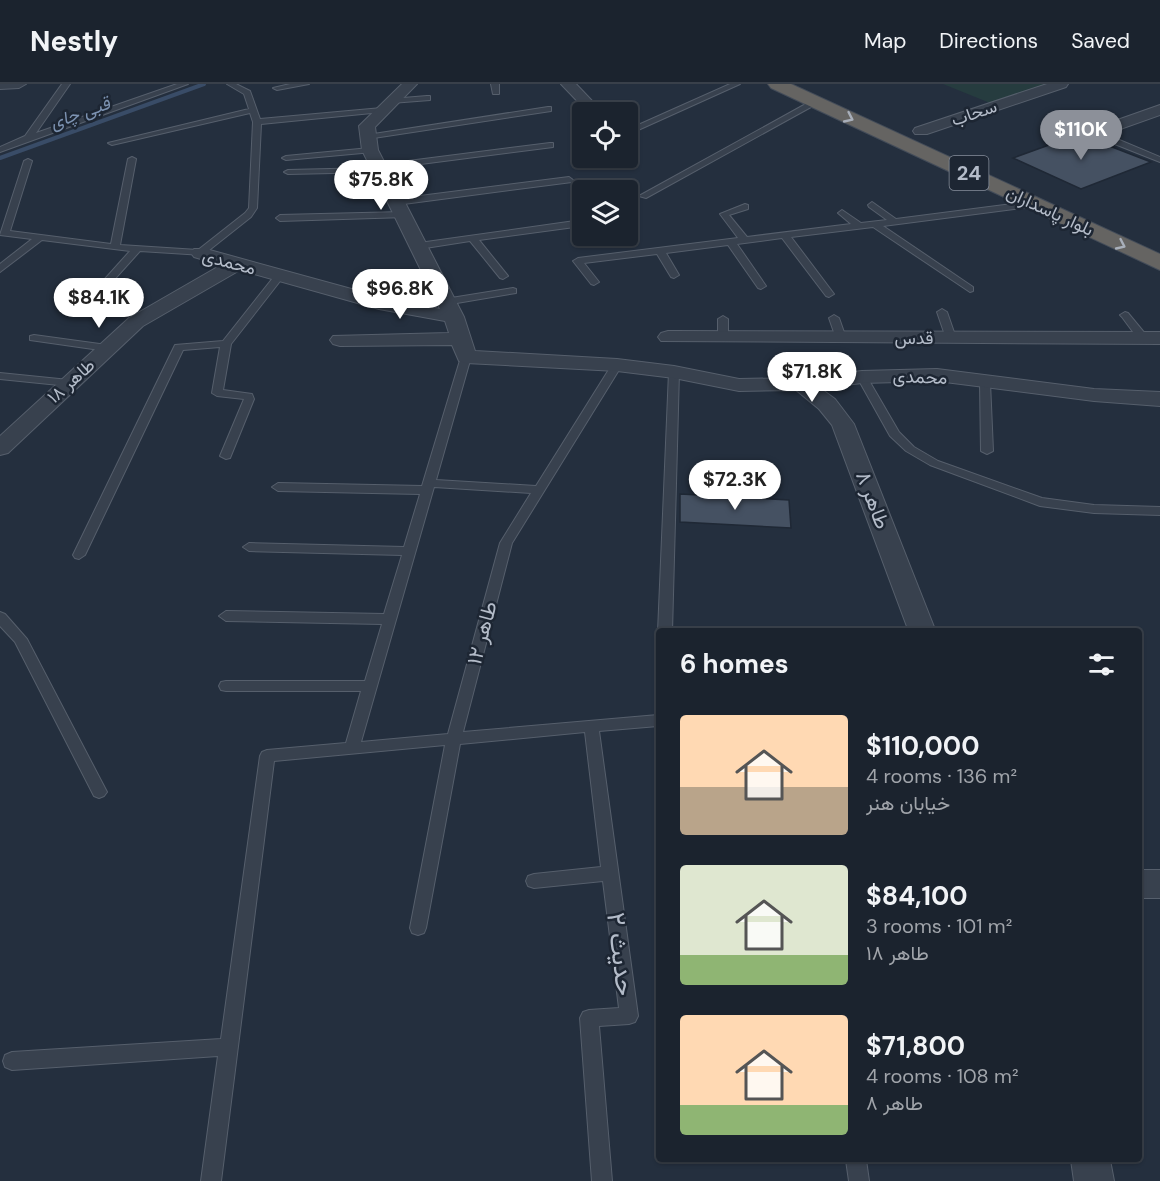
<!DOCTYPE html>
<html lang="en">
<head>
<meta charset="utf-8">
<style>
  body { margin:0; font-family:"DM Sans",Vazirmatn,sans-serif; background:#242b36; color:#f1f3f6; height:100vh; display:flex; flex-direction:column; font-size:22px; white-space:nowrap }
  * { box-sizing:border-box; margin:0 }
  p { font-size:20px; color:#a0a4aa }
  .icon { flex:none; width:33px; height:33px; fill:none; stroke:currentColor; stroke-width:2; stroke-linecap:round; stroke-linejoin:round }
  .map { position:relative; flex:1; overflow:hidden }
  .details { position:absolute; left:656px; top:544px; width:486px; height:534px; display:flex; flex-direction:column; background:#1b232e; border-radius:6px; box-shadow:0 2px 4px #0004,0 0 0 2px #39404a }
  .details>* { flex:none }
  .buttons { position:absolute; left:572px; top:18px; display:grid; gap:12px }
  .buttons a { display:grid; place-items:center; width:66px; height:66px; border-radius:6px; background:#1b232e; box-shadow:0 2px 4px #0004,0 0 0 2px #39404a; font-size:30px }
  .price { position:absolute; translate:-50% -51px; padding:0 14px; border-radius:21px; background:#fff; color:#222; font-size:20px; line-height:39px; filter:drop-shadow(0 2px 3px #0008) }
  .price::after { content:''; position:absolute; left:50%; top:36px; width:18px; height:14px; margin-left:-9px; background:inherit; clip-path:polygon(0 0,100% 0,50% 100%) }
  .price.current { background:#8c9099; color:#fff }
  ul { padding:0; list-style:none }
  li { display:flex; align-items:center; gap:18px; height:150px; padding:0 24px }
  li span { display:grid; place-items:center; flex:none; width:168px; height:120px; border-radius:6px; color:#555 }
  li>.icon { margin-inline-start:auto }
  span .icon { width:72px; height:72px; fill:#fffc; stroke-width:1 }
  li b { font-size:26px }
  h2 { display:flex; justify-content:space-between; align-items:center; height:72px; padding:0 24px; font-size:26px }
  header { display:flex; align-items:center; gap:36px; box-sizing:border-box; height:84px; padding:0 30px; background:#1b232e; border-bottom:2px solid #39404a }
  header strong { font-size:28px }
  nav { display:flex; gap:33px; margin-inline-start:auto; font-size:21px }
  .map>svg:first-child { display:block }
  .green { fill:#263c3f }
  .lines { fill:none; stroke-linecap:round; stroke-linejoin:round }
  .stream { stroke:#394c67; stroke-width:4 }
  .building { fill:#455162; stroke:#1f2835; stroke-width:1.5 }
  .service-casing { stroke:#565f6c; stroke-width:2 }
  .minor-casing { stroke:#565f6c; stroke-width:2 }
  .trunk-casing { stroke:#434c59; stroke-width:2 }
  .service { fill:#38414e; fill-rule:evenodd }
  .minor { fill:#38414e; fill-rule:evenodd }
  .trunk { fill:#656462; fill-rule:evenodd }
  .oneway { stroke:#a8afba }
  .labels { text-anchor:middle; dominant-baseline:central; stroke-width:5; stroke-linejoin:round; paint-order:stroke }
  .far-water-label { font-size:18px; font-style:italic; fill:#7c92b1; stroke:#1d2633 }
  .far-street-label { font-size:18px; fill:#b4bcc9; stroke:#1d2633 }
  .shield { fill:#1d2633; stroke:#878f9c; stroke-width:1.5 }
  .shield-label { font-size:20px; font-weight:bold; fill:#b4bcc9 }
  .street-label { font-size:21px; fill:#b4bcc9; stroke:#1d2633 }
  .near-street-label { font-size:26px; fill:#b4bcc9; stroke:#1d2633 }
</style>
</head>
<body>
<header>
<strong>Nestly</strong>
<nav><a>Map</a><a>Directions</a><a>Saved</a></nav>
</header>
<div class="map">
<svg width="1160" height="1097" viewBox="0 0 1160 1097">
  <rect width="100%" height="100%" fill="#242f3e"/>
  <path class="green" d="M 943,0 L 1057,0 L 995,21 Z"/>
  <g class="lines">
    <path class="stream" d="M 0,74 L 204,0"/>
  </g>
  <path class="building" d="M 1082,49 L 1094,56 L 1151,78 L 1081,105 L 1013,74 Z
    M 680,410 L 789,416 L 791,444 L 680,438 Z"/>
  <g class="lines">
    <g class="service-casing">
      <path id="service" d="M 62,0 L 70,0 L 36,49 L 177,0 L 188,0 L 0,68 L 0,63 L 25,52 Z
        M 227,0 L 236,0 L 250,7 L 260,35 L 382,24 L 386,26 L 382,28 L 261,40 L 257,124 L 251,133 L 203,171 L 140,167 L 85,228 L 77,226 L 130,167 L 42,156 L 0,188 L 0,180 L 32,155 L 0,151 L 24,77 L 28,75 L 32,77 L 10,147 L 111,160 L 128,75 L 132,73 L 136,75 L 120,161 L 198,166 L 245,129 L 249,124 L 253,38 L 250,29 L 112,61 L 108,59 L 249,25 L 244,10 Z
        M 290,0 L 309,0 L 277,6 L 273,4 Z
        M 491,0 L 499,0 L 499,10 L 493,10 Z
        M 730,0 L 740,0 L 627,51 L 627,46 Z
        M 427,12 L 430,12 L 430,16 L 391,19 L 387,17 L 391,15 Z
        M 813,16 L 820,18 L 646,114 L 639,112 Z
        M 548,23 L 551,23 L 551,27 L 367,55 L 363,53 L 367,51 Z
        M 1092,47 L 1098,47 L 1160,73 L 1160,78 L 1092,51 Z
        M 550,59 L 553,59 L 553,63 L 382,85 L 382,88 L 379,88 L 288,90 L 284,88 L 288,86 L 373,84 L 377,81 Z
        M 370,64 L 373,64 L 373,68 L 286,76 L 282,74 L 286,72 Z
        M 579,67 L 582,67 L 582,72 L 577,70 Z
        M 569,93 L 573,96 L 572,98 L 396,121 L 392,118 L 396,115 Z
        M 1035,117 L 1039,120 L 1038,122 L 883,142 L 973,203 L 973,207 L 970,208 L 873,143 L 791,153 L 834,210 L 829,213 L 826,212 L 782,154 L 737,160 L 766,202 L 761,205 L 758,204 L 728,161 L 666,169 L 679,191 L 674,194 L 671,193 L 657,170 L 584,179 L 599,198 L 594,201 L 591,200 L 573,177 L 578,174 L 738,154 L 720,130 L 745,120 L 748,121 L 748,125 L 729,131 L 747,153 L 851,140 L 838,129 L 842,126 L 861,139 L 887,136 L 869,123 L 868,121 L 872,118 L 896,135 Z
        M 403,128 L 406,129 L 406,133 L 280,137 L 276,134 L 280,131 Z
        M 582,136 L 582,142 L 479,156 L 508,192 L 503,195 L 500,194 L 470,157 L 419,165 L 414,162 L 419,159 Z
        M 276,190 L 284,192 L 231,260 L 223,306 L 252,310 L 254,315 L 230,374 L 226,375 L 220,372 L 244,315 L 217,312 L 212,309 L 220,263 L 183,266 L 85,471 L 79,475 L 75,474 L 73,471 L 175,261 L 223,257 Z
        M 513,204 L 516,205 L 516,209 L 445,221 L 440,218 L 445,215 Z
        M 942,225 L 947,228 L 956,254 L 955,256 L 947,256 L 946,254 L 937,228 Z
        M 1125,228 L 1128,229 L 1147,252 L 1147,256 L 1139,256 L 1122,233 L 1120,231 Z
        M 834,231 L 839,234 L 846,254 L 845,256 L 837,256 L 836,254 L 829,234 Z
        M 723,232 L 728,235 L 728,253 L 723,256 L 718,253 L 718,235 Z
        M 34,251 L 107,261 L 112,264 L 107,267 L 30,256 L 30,252 Z
        M 466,270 L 471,273 L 436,396 L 536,402 L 613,279 L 617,278 L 622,281 L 512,459 L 463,648 L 658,631 L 658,642 L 599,647 L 638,932 L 635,938 L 629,940 L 599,942 L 612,1097 L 592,1097 L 580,934 L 583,928 L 589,926 L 619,924 L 603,797 L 534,804 L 528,802 L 526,797 L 528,792 L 534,790 L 601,783 L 585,648 L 460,660 L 426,844 L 424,849 L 418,851 L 412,849 L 410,844 L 445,661 L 274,677 L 221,1097 L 201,1097 L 218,972 L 12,986 L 5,983 L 3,977 L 5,971 L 12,968 L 221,955 L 260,672 L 262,668 L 267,666 L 346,659 L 361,607 L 226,607 L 221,606 L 219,602 L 221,598 L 226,597 L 365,597 L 382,540 L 226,537 L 219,532 L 226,527 L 384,530 L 402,471 L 249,467 L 243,463 L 249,459 L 404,463 L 420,410 L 278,407 L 272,403 L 278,399 L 422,402 L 461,273 ZM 434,403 L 531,409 L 500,459 L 448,650 L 361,658 Z
        M 674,285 L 679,288 L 672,548 L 658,548 L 669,288 Z
        M 0,289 L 69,296 L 74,299 L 69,302 L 0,295 Z
        M 862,290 L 867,293 L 899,348 L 914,363 L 938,377 L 1042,414 L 1094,421 L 1160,423 L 1160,431 L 1094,429 L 1040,422 L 930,381 L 906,367 L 890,352 L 857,293 Z
        M 985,295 L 990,298 L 993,367 L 987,370 L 981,367 L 980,298 Z
        M 0,528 L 5,530 L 27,555 L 107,708 L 104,712 L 99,714 L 94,712 L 15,558 L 0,542 Z
        M 846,1076 L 866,1076 L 869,1097 L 849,1097 Z"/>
    </g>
    <g class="minor-casing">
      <path id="minor" d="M 0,0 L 26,0 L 19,4 L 0,5 Z
        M 402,0 L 417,0 L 375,43 L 378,66 L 464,233 L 475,267 L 617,275 L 674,282 L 739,295 L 801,294 L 862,287 L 937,285 L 1094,305 L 1160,308 L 1160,322 L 1094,317 L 937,297 L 862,299 L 820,304 L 835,315 L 854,340 L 936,548 L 909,548 L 832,341 L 819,325 L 796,306 L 739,307 L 674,294 L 617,287 L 466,279 L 459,277 L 452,261 L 340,262 L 333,260 L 330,256 L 333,252 L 449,249 L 445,237 L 379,225 L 240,186 L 143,242 L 8,369 L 0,371 L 0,352 L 129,234 L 221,181 L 194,173 L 191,169 L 194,165 L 206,165 L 388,215 L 440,225 L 362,66 L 359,42 Z
        M 561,0 L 576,0 L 595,20 L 588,24 L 583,23 Z
        M 1047,0 L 1068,0 L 1066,3 L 927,50 L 915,50 L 913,47 L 915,44 Z
        M 1160,21 L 1160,31 L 1095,54 L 1087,49 L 1089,46 Z
        M 668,247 L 1160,248 L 1160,260 L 661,257 L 658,253 L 661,249 Z
        M 1138,786 L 1160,786 L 1160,814 L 1138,814 Z
        M 1071,1076 L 1110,1076 L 1114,1097 L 1074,1097 Z"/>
    </g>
    <g class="trunk-casing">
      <path id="trunk" d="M 768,0 L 791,0 L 1160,170 L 1160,186 L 771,4 Z"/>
    </g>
    <use href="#service" class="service"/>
    <use href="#minor" class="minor"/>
    <use href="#trunk" class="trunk"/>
  </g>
  <defs><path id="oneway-chevron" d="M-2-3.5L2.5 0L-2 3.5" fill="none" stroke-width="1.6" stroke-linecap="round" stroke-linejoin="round" transform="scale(1.5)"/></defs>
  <g class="oneway">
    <use href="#oneway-chevron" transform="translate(849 34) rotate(25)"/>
    <use href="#oneway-chevron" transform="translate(1121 161) rotate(25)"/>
  </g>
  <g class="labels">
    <g class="far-water-label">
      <text transform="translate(80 29) rotate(-20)">قبی چای</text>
    </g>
    <g class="far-street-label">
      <text transform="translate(974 29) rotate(-19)">سحاب</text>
      <text transform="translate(1050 127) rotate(25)">بلوار پاسداران</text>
      <text transform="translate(229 178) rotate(15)">محمدی</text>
      <text x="914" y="254">قدس</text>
      <text transform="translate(920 293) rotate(2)">محمدی</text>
      <text transform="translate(71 297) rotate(-42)">طاهر ۱۸</text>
    </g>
    <rect class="shield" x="949.5" y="72" width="39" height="34" rx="4.5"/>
    <g class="shield-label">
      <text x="969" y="89">24</text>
    </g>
    <g class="street-label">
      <text transform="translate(873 416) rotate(69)">طاهر ۸</text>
      <text transform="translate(482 549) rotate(-75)">طاهر ۱۲</text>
    </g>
    <g class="near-street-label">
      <text transform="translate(621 870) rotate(83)">حدیث ۲</text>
    </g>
  </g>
</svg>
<div class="buttons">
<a><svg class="icon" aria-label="locate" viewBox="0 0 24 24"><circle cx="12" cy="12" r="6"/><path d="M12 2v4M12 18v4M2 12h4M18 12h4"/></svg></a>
<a><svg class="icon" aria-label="layers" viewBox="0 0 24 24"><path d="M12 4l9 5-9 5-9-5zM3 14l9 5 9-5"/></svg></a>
</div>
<b class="price current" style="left:1081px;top:77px">$110K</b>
<b class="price" style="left:381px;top:127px">$75.8K</b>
<b class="price" style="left:400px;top:236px">$96.8K</b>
<b class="price" style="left:99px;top:245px">$84.1K</b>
<b class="price" style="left:812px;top:319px">$71.8K</b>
<b class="price" style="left:735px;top:427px">$72.3K</b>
<section class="details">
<h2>6 homes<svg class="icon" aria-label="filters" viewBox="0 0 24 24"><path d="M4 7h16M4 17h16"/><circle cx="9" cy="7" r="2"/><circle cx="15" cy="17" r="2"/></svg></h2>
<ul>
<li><span style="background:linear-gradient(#ffd9b3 60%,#b9a48a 0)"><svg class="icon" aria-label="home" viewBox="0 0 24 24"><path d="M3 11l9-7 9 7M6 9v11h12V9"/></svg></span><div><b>$110,000</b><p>4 rooms · 136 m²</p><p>خیابان هنر</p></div></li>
<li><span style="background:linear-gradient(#dfe7d0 75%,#8fb573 0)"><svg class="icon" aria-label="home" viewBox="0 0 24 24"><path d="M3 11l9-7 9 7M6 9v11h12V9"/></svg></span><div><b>$84,100</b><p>3 rooms · 101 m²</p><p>طاهر ۱۸</p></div></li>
<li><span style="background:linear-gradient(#ffd9b3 75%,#8fb573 0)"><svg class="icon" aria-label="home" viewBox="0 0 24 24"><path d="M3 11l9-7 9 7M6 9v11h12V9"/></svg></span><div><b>$71,800</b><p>4 rooms · 108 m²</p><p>طاهر ۸</p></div></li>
</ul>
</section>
</div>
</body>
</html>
